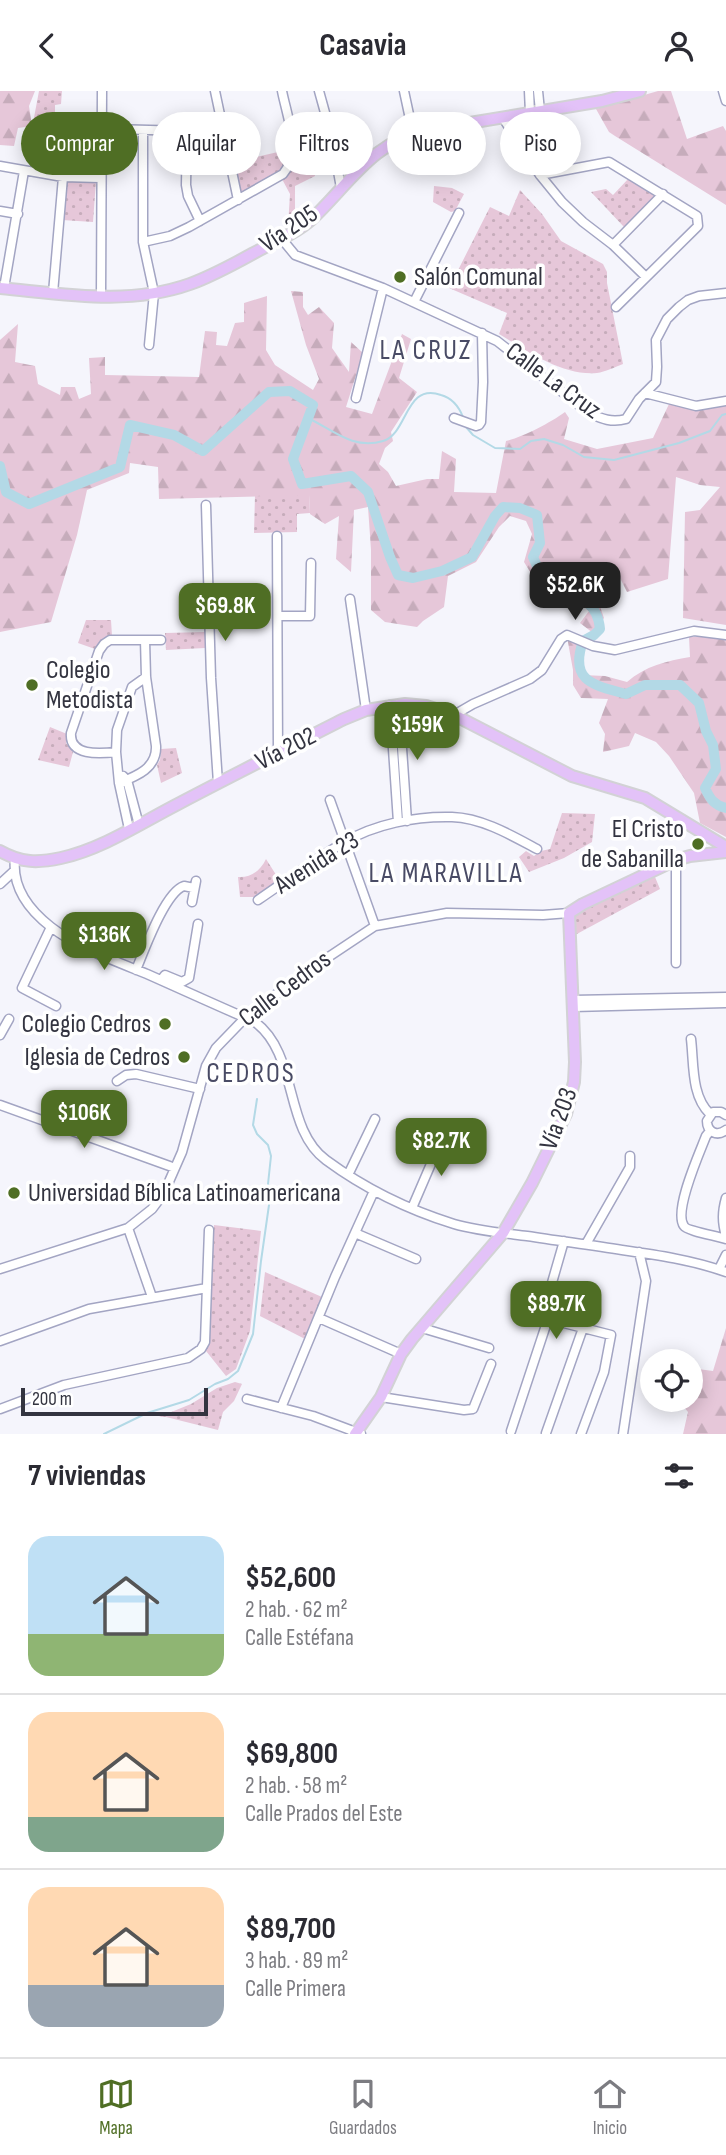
<!DOCTYPE html>
<html lang="es">
<head>
<meta charset="utf-8">
<style>
  body { margin:0; font-family:"Sofia Sans Condensed",sans-serif; background:#f7f7f7; color:#2b2b33; height:100vh; display:flex; flex-direction:column; font-size:26px; white-space:nowrap }
  * { box-sizing:border-box; margin:0 }
  p { font-size:23px; color:#7c7c81 }
  .icon { flex:none; width:38px; height:38px; fill:none; stroke:currentColor; stroke-width:2; stroke-linecap:round; stroke-linejoin:round }
  .map { position:relative; height:1343px; overflow:hidden }
  .sheet { display:flex; flex-direction:column; background:#fff; flex:1 }
  .sheet>* { flex:none }
  .top-card { position:absolute; left:21px; top:21px; width:684px; height:63px; display:flex; gap:14px }
  .controls { position:absolute; left:640px; top:1258px; display:grid; gap:14px }
  .controls a { display:grid; place-items:center; width:63px; height:63px; border-radius:50%; background:#fff; box-shadow:0 4px 18px #0003; font-size:35px }
  .scale { position:absolute; left:21px; bottom:18px; width:187px; box-sizing:border-box; padding-left:7px; border:4px solid #333440; border-top:0; font-size:19px; line-height:24px; white-space:nowrap; color:#333440; -webkit-text-stroke:5px #fff; paint-order:stroke }
  .price { position:absolute; translate:-50% -60px; padding:0 16px; border-radius:14px; background:#4f6e24; color:#fff; font-size:23px; line-height:46px; filter:drop-shadow(0 2px 4px #0008) }
  .price::after { content:''; position:absolute; left:50%; top:42px; width:21px; height:16px; margin-left:-10px; background:inherit; clip-path:polygon(0 0,100% 0,50% 100%) }
  .price.active { background:#222; color:#fff }
  ul { padding:0; list-style:none }
  li { display:flex; align-items:center; gap:21px; height:175px; padding:0 28px }
  li+li { border-top:2px solid #e1e1e2 }
  li span { display:grid; place-items:center; flex:none; width:196px; height:140px; border-radius:21px; color:#555 }
  li>.icon { margin-inline-start:auto }
  span .icon { width:84px; height:84px; fill:#fffc; stroke-width:1 }
  li b { font-size:30px }
  h2 { display:flex; justify-content:space-between; align-items:center; height:84px; padding:0 28px; font-size:30px }
  .pill { padding:0 24px; border-radius:32px; background:#fff; box-shadow:0 4px 18px #0003; font-size:24px; line-height:63px }
  .pill.active { background:#4f6e24; color:#fff }
  header { display:flex; justify-content:space-between; align-items:center; height:91px; padding:0 28px; background:#fff; font-size:32px; font-weight:700 }
  .tab-bar { display:flex; justify-content:space-around; align-items:center; height:98px; border-top:2px solid #e1e1e2; background:#fff; font-size:19px; color:#7c7c81 }
  .tab-bar a { display:grid; justify-items:center; gap:4px }
  .tab-bar .active { color:#4f6e24 }
  .map>svg:first-child { display:block }
  .grass { fill:url(#grass-dots) }
  .forest { fill:url(#forest-firs) }
  .lines { fill:none; stroke-linecap:round; stroke-linejoin:round }
  .stream { stroke:#b3d9e6; stroke-width:2 }
  .river { stroke:#b3d9e6; stroke-width:10 }
  .minor-casing { stroke:#a3a5c3; stroke-width:11 }
  .major-casing { stroke:#d2d2d5; stroke-width:14 }
  .minor { stroke:#fff; stroke-width:8 }
  .major { stroke:#e3c2f8; stroke-width:10 }
  .poi-dot { fill:#4f6e24; stroke:#fff; stroke-width:2.5 }
  .labels { text-anchor:middle; dominant-baseline:central; stroke-width:7; stroke-linejoin:round; paint-order:stroke }
  .street-label { font-size:26px; fill:#333440; stroke:#fff }
  .poi-label { font-size:26px; fill:#333440; stroke:#fff; text-anchor:start }
  .neighbourhood-label { font-size:28px; letter-spacing:2px; fill:#494b65; stroke:#fff }
</style>
</head>
<body>
<header><svg class="icon" aria-label="back" viewBox="0 0 24 24"><path d="M15 5l-7 7 7 7"/></svg>Casavia<svg class="icon" aria-label="person" viewBox="0 0 24 24"><circle cx="12" cy="8" r="4"/><path d="M4 21q1-7 8-7t8 7"/></svg></header>
<div class="map">
<svg width="726" height="1343" viewBox="0 0 726 1343">
  <defs>
    <pattern id="grass-dots" width="8" height="8" patternUnits="userSpaceOnUse" patternTransform="scale(1.75)"><rect width="8" height="8" fill="#e6c7d9"/><path d="M2 2h.1M6 6h.1" fill="none" stroke="#c6acbb" stroke-width="1.8" stroke-linecap="round"/></pattern>
    <pattern id="forest-firs" width="22" height="20" patternUnits="userSpaceOnUse" patternTransform="scale(1.75)"><rect width="22" height="20" fill="#e6c7d9"/><path d="M5 1l3.5 6h-7zM16 11l3.5 6h-7z" fill="#c6acbb"/></pattern>
  </defs>
  <rect width="100%" height="100%" fill="#f5f5fc"/>
  <path class="grass" d="M 39,0 L 62,0 L 61,13 L 55,14 L 55,33 L 33,32 Z
    M 291,58 C 285,85 263,91 241,104 L 235,71 Z
    M 296,63 L 311,67 L 315,85 L 295,95 L 295,132 L 288,135 L 290,103 L 282,88 L 290,81 Z
    M 629,87 L 652,101 L 654,106 L 624,136 L 591,101 L 606,98 L 613,104 Z
    M 66,88 L 96,90 L 93,131 L 62,129 Z
    M 434,95 L 452,97 L 464,103 L 455,120 L 451,121 L 433,111 Z
    M 520,99 L 542,123 L 561,150 L 603,173 L 607,181 L 607,192 L 623,273 C 615,276 605,281 597,282 C 562,285 527,260 499,243 L 507,222 L 449,197 L 490,116 L 509,125 Z
    M 255,404 L 309,404 L 310,422 L 297,423 L 297,441 L 254,442 Z
    M 86,529 L 111,529 L 112,545 L 99,552 L 95,558 L 78,552 Z
    M 205,541 L 205,557 L 166,559 L 165,542 Z
    M 50,636 L 67,643 L 66,652 L 73,661 L 69,676 L 38,669 Z
    M 176,657 L 182,682 L 161,692 L 157,674 L 160,669 L 161,658 Z
    M 562,722 L 595,723 L 592,751 L 564,767 L 529,781 L 519,766 L 526,760 L 534,765 L 541,760 L 550,758 Z
    M 266,768 L 280,790 L 254,806 L 240,806 L 238,786 C 251,787 261,779 266,768 Z
    M 655,786 L 660,798 L 575,844 L 573,825 L 577,821 Z
    M 214,1134 L 261,1140 L 250,1240 L 236,1278 L 226,1285 L 206,1260 Z
    M 265,1181 L 322,1206 L 305,1248 L 260,1225 Z
    M 235,1291 L 242,1293 L 234,1310 L 223,1321 L 218,1339 L 166,1326 L 159,1326 L 191,1313 L 217,1297 Z"/>
  <path class="forest" d="M 0,0 L 35,0 L 29,15 L 32,35 L 18,37 L 14,55 L 0,54 Z
    M 658,0 L 671,0 L 687,48 L 723,35 L 726,40 L 726,114 L 615,45 L 609,41 L 596,18 Z
    M 291,200 L 303,201 L 303,216 L 308,224 L 319,216 L 334,232 L 332,257 L 349,281 L 351,251 L 363,262 L 346,316 L 372,323 L 402,243 L 411,248 L 399,287 L 417,301 L 391,341 L 393,350 L 385,357 L 379,373 L 388,381 L 396,395 L 427,388 L 439,388 L 442,360 L 456,368 L 454,401 L 496,402 L 506,350 C 523,346 550,332 565,321 L 569,327 L 564,348 L 597,358 L 653,347 L 669,313 L 696,319 L 726,313 L 726,534 L 683,527 L 685,421 L 700,419 L 720,396 L 700,394 L 676,386 L 668,488 L 627,501 L 619,485 L 593,495 L 604,527 L 593,542 L 580,532 L 589,520 L 579,511 L 570,516 L 556,510 L 551,515 L 524,471 L 532,443 L 526,430 L 510,425 L 499,436 L 476,471 L 448,485 L 444,516 L 423,530 L 417,536 L 385,531 L 371,519 L 371,459 L 368,416 L 354,419 L 351,481 L 336,468 L 339,425 L 325,433 L 310,423 L 309,404 L 159,408 L 158,376 L 130,372 L 129,382 L 87,399 L 77,444 L 51,531 L 0,541 L 0,249 L 18,233 L 15,271 L 35,275 L 38,293 L 60,304 L 61,296 L 75,296 L 79,308 L 91,303 L 89,267 L 105,266 L 105,284 L 199,286 L 205,240 L 217,241 L 216,254 L 227,255 L 235,232 L 244,231 L 244,212 L 267,205 L 266,259 L 275,274 L 313,299 L 319,288 L 306,254 Z
    M 714,545 L 726,547 L 726,746 L 700,732 L 694,702 L 669,665 L 656,651 L 635,642 L 629,655 L 603,661 L 605,643 L 599,632 L 608,608 L 581,607 L 573,594 L 573,579 L 567,546 L 578,548 L 582,584 L 605,585 L 627,591 C 645,575 667,570 690,566 L 689,546 Z
    M 726,1237 L 726,1343 L 683,1343 L 688,1321 L 678,1309 L 691,1309 L 691,1279 L 698,1278 L 713,1280 Z"/>
  <g class="lines">
    <path class="stream" d="M 308,327 C 333,339 353,359 383,350 C 408,343 405,291 441,304 C 452,307 459,316 463,326
      M 466,336 L 473,344 L 495,357 L 520,358 L 531,350 L 544,348 L 563,354 L 584,366 L 614,369 L 679,352 L 710,340 L 722,324 L 726,323
      M 104,1343 L 147,1322 L 189,1309 L 215,1293 L 228,1288 L 238,1280 L 253,1243 L 261,1170 L 270,1107 L 268,1093 L 271,1065 L 268,1054 L 257,1043 L 253,1034 L 257,1008"/>
    <path class="river" d="M 0,375 L 6,401 L 29,413 L 120,376 L 130,334 L 174,344 L 203,360 L 269,301 L 290,300 L 313,314 L 293,368 L 302,393 L 351,385 L 368,401 L 390,466 L 398,484 L 413,487 L 442,480 L 472,466 L 495,425 L 503,416 L 520,417 L 537,424 L 540,452 L 533,466 L 547,498 C 574,506 597,506 600,538 L 594,544 L 583,550 C 569,591 594,594 626,603 L 645,594 L 680,594 L 699,612 L 706,640 L 713,654 L 716,678 L 705,697 C 710,708 714,714 726,717"/>
    <g class="minor-casing">
      <path id="minor" d="M 215,0 L 238,109
        M 319,0 L 332,47 L 341,97
        M 404,0 L 413,42
        M 529,0 L 530,22
        M 538,0 L 540,20
        M 723,0 L 726,10
        M 503,27 L 540,84 L 562,111 L 583,131 L 613,154 L 646,186
        M 36,36 L 187,40 L 223,34
        M 143,39 L 143,151 L 154,202 L 149,254
        M 187,40 L 186,94 L 188,105 L 200,130
        M 0,75 L 63,86 L 100,87
        M 540,84 L 609,71 L 697,125 L 698,135 L 616,216
        M 0,120 L 18,123
        M 281,147 L 295,164 L 383,197 L 497,250 L 589,322 C 602,328 612,332 626,328 L 639,308 L 656,291 L 657,276 L 656,249 L 667,228 L 679,216 L 688,209 L 699,205 L 726,202
        M 143,151 L 170,145 L 189,136 L 283,83 C 302,61 287,26 282,0
        M 613,154 L 663,103
        M 4,197 L 24,80
        M 53,202 L 63,86
        M 101,206 L 102,0
        M 414,211 L 459,122
        M 645,302 L 696,315 L 726,310
        M 356,307 L 383,197
        M 454,327 L 476,335 L 479,334 L 481,331 L 483,291 L 482,242
        M 206,414 L 211,587 L 218,692
        M 277,445 L 278,662
        M 350,508 L 366,619
        M 278,525 L 310,525 L 311,472
        M 399,613 L 407,730
        M 390,614 L 398,731
        M 454,624 L 473,613 L 530,588 L 542,579 L 561,548 L 567,544 L 593,555 L 615,559 L 694,540 L 726,544
        M 116,661 C 99,663 69,665 71,642 L 99,560 L 104,553 L 110,549 L 161,549
        M 123,685 L 127,689 L 139,734
        M 119,692 C 137,685 157,677 156,655 L 146,586 L 145,549
        M 330,709 L 375,835
        M 129,738 L 119,692 L 116,661 L 117,639 L 132,596 L 146,586
        M 15,768 C 12,796 29,819 51,836 C 78,857 115,870 147,883 C 183,899 218,915 255,931 C 299,964 283,1037 326,1069 C 364,1097 409,1119 454,1133 C 478,1140 503,1142 527,1145 C 559,1150 591,1154 622,1159 C 657,1164 692,1169 726,1181
        M 0,793 L 13,781
        M 258,809 C 286,790 314,769 343,752 C 374,733 416,725 452,726 C 482,727 511,744 537,758
        M 192,811 L 196,790
        M 51,836 L 22,897 L 56,915
        M 676,872 L 676,769
        M 136,879 C 144,860 165,801 184,795 L 194,797
        M 161,889 L 165,884 L 182,891 L 189,887 L 198,833
        M 573,909 L 726,906
        M 573,916 L 726,912
        M 0,944 L 9,928
        M 691,948 C 694,973 691,1005 710,1023
        M 117,990 L 126,984 L 136,983 L 200,998
        M 0,1014 L 175,1077
        M 726,1024 L 721,1021 L 713,1021 L 707,1030 C 707,1041 717,1046 726,1039
        M 710,1040 L 706,1045 C 700,1061 673,1120 684,1135 C 687,1140 718,1145 726,1148
        M 348,1084 L 375,1028
        M 726,1107 C 722,1121 722,1131 726,1145
        M 412,1117 L 443,1045
        M 128,1137 L 152,1206
        M 355,1142 L 416,1168
        M 586,1153 L 630,1076 L 630,1065
        M 0,1178 L 128,1137 L 152,1118 L 164,1102 L 182,1061 L 206,975 L 216,957 L 245,927 L 303,883 L 375,835 L 447,822 L 543,824 L 569,822
        M 719,1178 L 726,1164
        M 319,1227 L 401,1263
        M 548,1228 L 611,1244 L 604,1281 L 581,1343
        M 422,1237 L 489,1257
        M 0,1250 L 89,1218 L 207,1197
        M 381,1306 L 464,1319 L 473,1318 L 491,1273
        M 247,1308 L 313,1325 L 361,1343
        M 281,1317 L 335,1186 L 374,1100
        M 0,1318 L 64,1294 L 188,1267 L 201,1258 L 205,1251 L 209,1139
        M 511,1340 L 548,1228 L 545,1219 L 547,1209 L 564,1150
        M 546,1342 L 583,1237
        M 623,1343 L 646,1190 L 639,1161"/>
    </g>
    <g class="major-casing">
      <path id="major" d="M 0,197 C 64,203 128,215 190,193 C 212,185 232,174 252,163 C 272,152 295,143 312,128 C 349,93 373,50 427,39 L 602,10 L 640,0
        M 0,760 C 21,772 38,772 61,767 C 102,758 141,732 178,713 C 233,684 289,656 344,628 L 366,619 L 405,613 L 426,615 L 454,624 L 572,685 L 645,707 L 726,756
        M 355,1343 L 381,1306 L 401,1263 L 412,1248 L 503,1142 L 532,1092 L 566,1023 L 574,991 L 575,971 L 569,822 L 583,813 L 676,769 L 690,765 L 726,761"/>
    </g>
    <use href="#minor" class="minor"/>
    <use href="#major" class="major"/>
  </g>
  <g class="poi-dot">
    <circle cx="400" cy="186" r="7"/>
    <circle cx="32" cy="594" r="7"/>
    <circle cx="698" cy="753" r="7"/>
    <circle cx="165" cy="933" r="7"/>
    <circle cx="184" cy="966" r="7"/>
    <circle cx="14" cy="1102" r="7"/>
  </g>
  <g class="labels">
    <g class="street-label">
      <text transform="translate(289 138) rotate(-34)">Vía 205</text>
      <text transform="translate(553 290) rotate(36)">Calle La Cruz</text>
      <text transform="translate(286 658) rotate(-27)">Vía 202</text>
      <text transform="translate(317 772) rotate(-32)">Avenida 23</text>
      <text transform="translate(285 898) rotate(-37)">Calle Cedros</text>
      <text transform="translate(559 1028) rotate(-70)">Vía 203</text>
    </g>
    <g class="poi-label">
      <text x="414" y="186">Salón Comunal</text>
      <text x="46" y="579">Colegio<tspan x="46" dy="30">Metodista</tspan></text>
      <text x="684" y="738" text-anchor="end">El Cristo<tspan x="684" dy="30">de Sabanilla</tspan></text>
      <text x="151" y="933" text-anchor="end">Colegio Cedros</text>
      <text x="170" y="966" text-anchor="end">Iglesia de Cedros</text>
      <text x="28" y="1102">Universidad Bíblica Latinoamericana</text>
    </g>
    <g class="neighbourhood-label">
      <text x="426" y="259">LA CRUZ</text>
      <text x="446" y="782">LA MARAVILLA</text>
      <text x="251" y="982">CEDROS</text>
    </g>
  </g>
</svg>
<div class="controls">
<a><svg class="icon" aria-label="locate" viewBox="0 0 24 24"><circle cx="12" cy="12" r="6"/><path d="M12 2v4M12 18v4M2 12h4M18 12h4"/></svg></a>
</div>
<div class="scale">200 m</div>
<b class="price active" style="left:575px;top:531px">$52.6K</b>
<b class="price" style="left:225px;top:552px">$69.8K</b>
<b class="price" style="left:417px;top:671px">$159K</b>
<b class="price" style="left:104px;top:881px">$136K</b>
<b class="price" style="left:84px;top:1059px">$106K</b>
<b class="price" style="left:441px;top:1087px">$82.7K</b>
<b class="price" style="left:556px;top:1250px">$89.7K</b>
<div class="top-card">
<a class="pill active">Comprar</a>
<a class="pill">Alquilar</a>
<a class="pill">Filtros</a>
<a class="pill">Nuevo</a>
<a class="pill">Piso</a>
</div>
</div>
<section class="sheet">
<h2>7 viviendas<svg class="icon" aria-label="filters" viewBox="0 0 24 24"><path d="M4 7h16M4 17h16"/><circle cx="9" cy="7" r="2"/><circle cx="15" cy="17" r="2"/></svg></h2>
<ul>
<li><span style="background:linear-gradient(#bfe0f5 70%,#8fb573 0)"><svg class="icon" aria-label="home" viewBox="0 0 24 24"><path d="M3 11l9-7 9 7M6 9v11h12V9"/></svg></span><div><b>$52,600</b><p>2 hab. · 62 m²</p><p>Calle Estéfana</p></div></li>
<li><span style="background:linear-gradient(#ffd9b3 75%,#7fa58c 0)"><svg class="icon" aria-label="home" viewBox="0 0 24 24"><path d="M3 11l9-7 9 7M6 9v11h12V9"/></svg></span><div><b>$69,800</b><p>2 hab. · 58 m²</p><p>Calle Prados del Este</p></div></li>
<li><span style="background:linear-gradient(#ffd9b3 70%,#9aa5b1 0)"><svg class="icon" aria-label="home" viewBox="0 0 24 24"><path d="M3 11l9-7 9 7M6 9v11h12V9"/></svg></span><div><b>$89,700</b><p>3 hab. · 89 m²</p><p>Calle Primera</p></div></li>
</ul>
</section>
<nav class="tab-bar">
<a class="active"><svg class="icon" aria-label="map" viewBox="0 0 24 24"><path d="M3 6l6-2 6 2 6-2v14l-6 2-6-2-6 2zM9 4v14M15 6v14"/></svg>Mapa</a>
<a><svg class="icon" aria-label="saved" viewBox="0 0 24 24"><path d="M7 4h10v16l-5-4-5 4z"/></svg>Guardados</a>
<a><svg class="icon" aria-label="home" viewBox="0 0 24 24"><path d="M3 11l9-7 9 7M6 9v11h12V9"/></svg>Inicio</a>
</nav>
</body>
</html>
